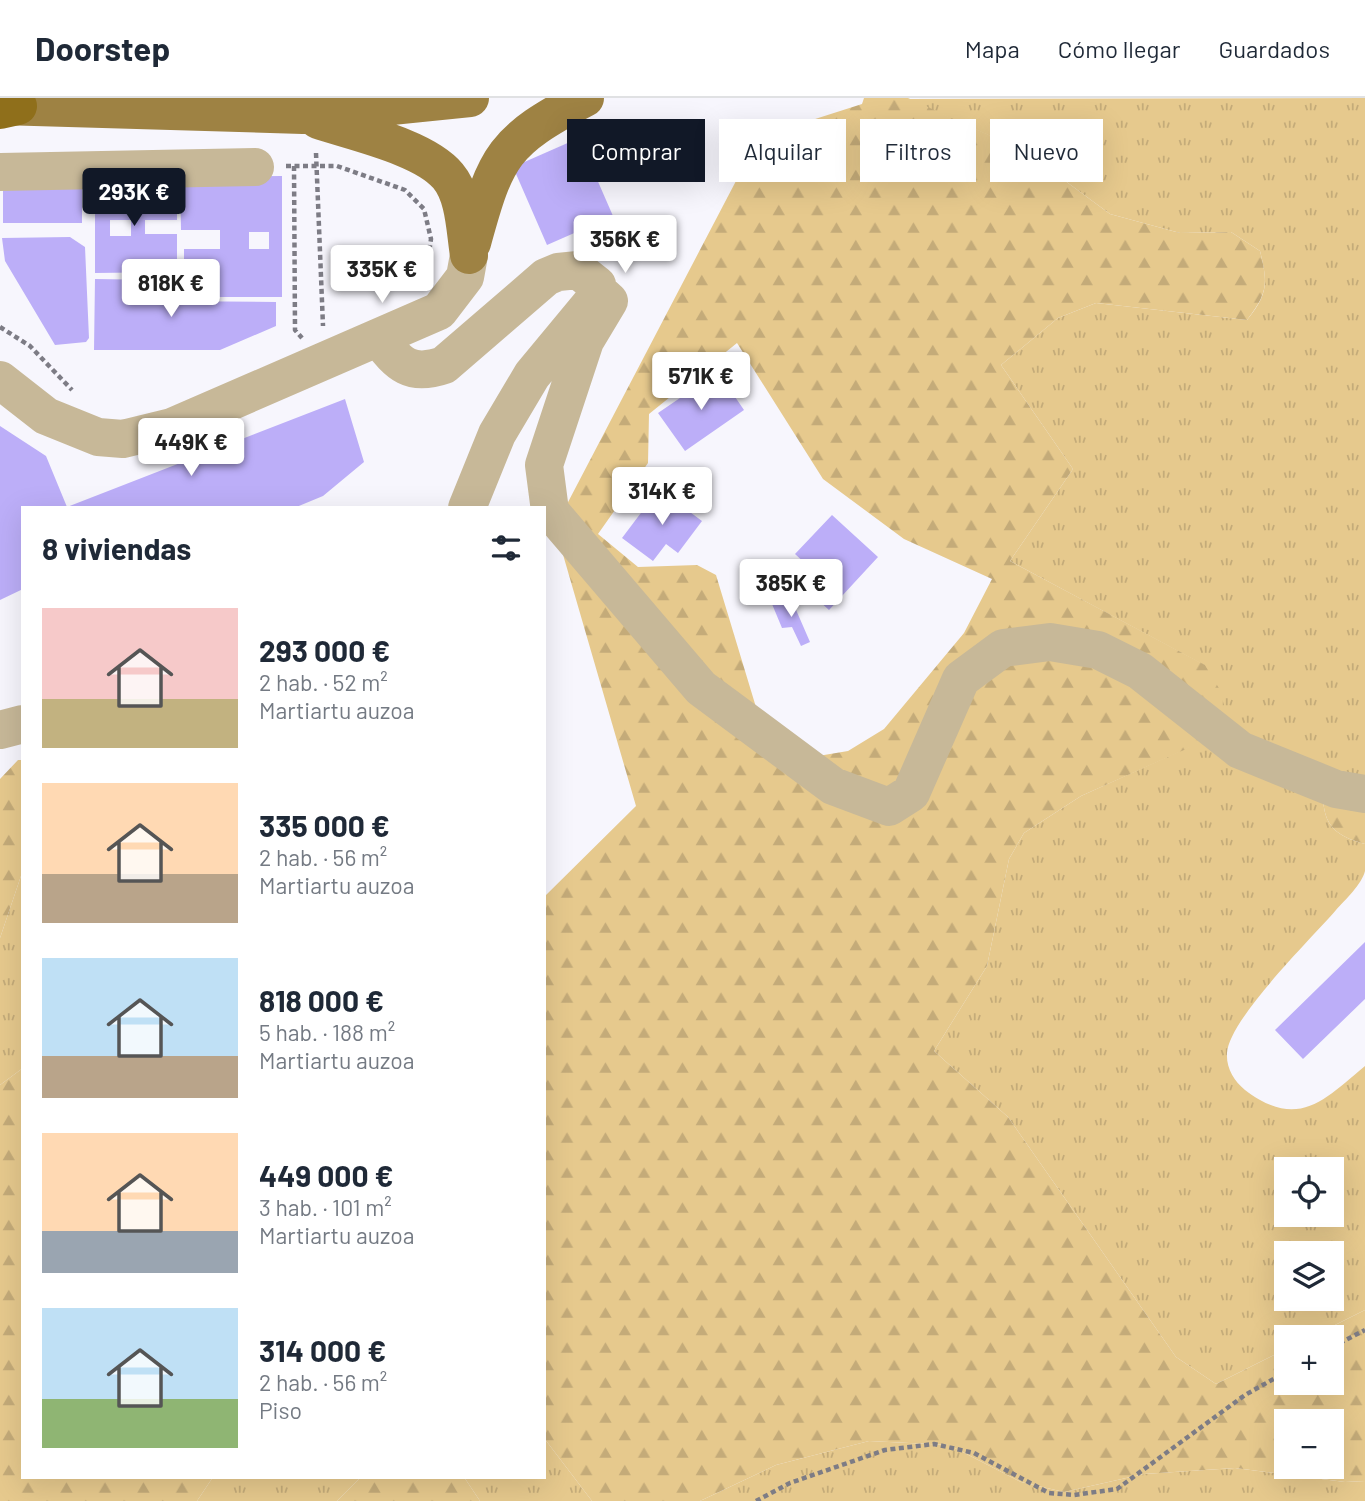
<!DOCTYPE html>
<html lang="es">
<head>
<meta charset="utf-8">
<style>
  body { margin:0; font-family:Barlow,sans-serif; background:#f6f6f7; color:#1f2937; height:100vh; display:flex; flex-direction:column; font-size:26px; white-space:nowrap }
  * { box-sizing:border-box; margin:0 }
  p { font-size:23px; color:#747a83 }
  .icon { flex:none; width:38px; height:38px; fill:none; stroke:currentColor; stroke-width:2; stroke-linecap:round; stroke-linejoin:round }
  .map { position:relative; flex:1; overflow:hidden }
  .details { position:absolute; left:21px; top:408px; width:525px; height:973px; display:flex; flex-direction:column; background:#fff; border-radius:0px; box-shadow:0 7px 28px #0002 }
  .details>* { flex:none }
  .top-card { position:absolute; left:567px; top:21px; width:665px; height:63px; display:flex; gap:14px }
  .fabs { position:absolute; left:1274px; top:1059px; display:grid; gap:14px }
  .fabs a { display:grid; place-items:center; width:70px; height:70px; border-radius:0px; background:#fff; box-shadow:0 7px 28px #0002; font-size:35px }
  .price { position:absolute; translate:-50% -60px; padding:0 16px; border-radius:7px; background:#fff; color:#222; font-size:23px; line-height:46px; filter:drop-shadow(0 2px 4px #0008) }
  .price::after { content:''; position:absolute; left:50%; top:42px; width:21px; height:16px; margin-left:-10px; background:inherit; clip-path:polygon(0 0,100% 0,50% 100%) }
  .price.active { background:#111827; color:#fff }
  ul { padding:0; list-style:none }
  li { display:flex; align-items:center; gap:21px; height:175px; padding:0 21px }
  li span { display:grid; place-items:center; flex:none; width:196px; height:140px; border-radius:0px; color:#555 }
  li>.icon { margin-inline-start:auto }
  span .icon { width:84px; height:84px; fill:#fffc; stroke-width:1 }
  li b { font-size:30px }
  h2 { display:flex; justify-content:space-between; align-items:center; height:84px; padding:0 21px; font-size:30px }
  .chip { padding:0 24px; border-radius:0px; background:#fff; box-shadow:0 7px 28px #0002; font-size:24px; line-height:63px }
  .chip.active { background:#111827; color:#fff }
  header { display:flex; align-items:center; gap:42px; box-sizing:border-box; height:98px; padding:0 35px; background:#fff; border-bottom:2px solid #e0e1e3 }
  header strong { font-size:33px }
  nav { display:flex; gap:38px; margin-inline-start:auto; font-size:24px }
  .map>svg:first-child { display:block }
  .grass { fill:url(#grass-tufts); fill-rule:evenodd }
  .forest { fill:url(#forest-firs); fill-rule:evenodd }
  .building { fill:#bcaef8; fill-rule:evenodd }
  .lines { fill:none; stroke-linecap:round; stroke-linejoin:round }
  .path { stroke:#7d7c85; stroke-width:4.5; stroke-dasharray:5 3.5; stroke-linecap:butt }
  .minor { stroke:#c7b898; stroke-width:38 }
  .major { stroke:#9e8243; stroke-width:38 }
  .highway { stroke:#8f6f1b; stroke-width:38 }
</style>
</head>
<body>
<header>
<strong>Doorstep</strong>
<nav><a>Mapa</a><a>Cómo llegar</a><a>Guardados</a></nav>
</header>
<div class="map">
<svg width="1365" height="1403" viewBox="0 0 1365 1403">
  <defs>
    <pattern id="grass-tufts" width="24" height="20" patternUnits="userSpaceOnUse" patternTransform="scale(1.75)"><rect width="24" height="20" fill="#e6c98d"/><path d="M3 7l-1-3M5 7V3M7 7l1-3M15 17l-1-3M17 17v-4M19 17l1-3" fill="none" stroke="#c4ab79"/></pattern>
    <pattern id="forest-firs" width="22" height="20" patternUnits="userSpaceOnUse" patternTransform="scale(1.75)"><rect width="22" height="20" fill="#e6c98d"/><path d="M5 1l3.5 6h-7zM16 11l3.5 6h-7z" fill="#c4ab79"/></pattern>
  </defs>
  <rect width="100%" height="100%" fill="#f7f6fd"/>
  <path class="grass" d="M 1365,0 L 1365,678 L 1323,696 C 1323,728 1336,738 1365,746 C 1365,754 1365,765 1365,773 C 1362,786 1345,802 1336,812 C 1312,840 1229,921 1227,955 C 1226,970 1234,983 1245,992 C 1298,1032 1323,1003 1365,968 L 1365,1212 L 1311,1239 L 1286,1239 L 1286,1251 L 1216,1286 L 1176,1259 L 1008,1019 L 934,953 L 987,868 L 1009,761 L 1024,735 L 1081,698 L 1222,634 L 1204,567 L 1010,463 L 1073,371 L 1001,267 L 1058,220 L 1096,205 L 1247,222 C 1268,196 1268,185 1260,153 L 1231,134 L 1180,135 L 1110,116 L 1026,54 L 908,1 ZM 1286,1071 L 1332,1071 L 1332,1116 L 1286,1116 ZM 1286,1155 L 1332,1155 L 1332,1200 L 1286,1200 Z
    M 23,772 L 23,970 L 0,987 L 0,840 Z
    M 544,1340 L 592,1403 L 480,1403 L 464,1379 L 544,1379 Z
    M 869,1343 L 949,1347 L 1021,1384 L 1064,1394 L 1144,1376 L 1235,1370 L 1345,1384 L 1365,1383 L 1365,1403 L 700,1403 L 776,1367 Z
    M 213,1379 L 361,1379 L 337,1403 L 197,1403 Z"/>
  <path class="forest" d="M 864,0 L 908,0 L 1026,54 L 1110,116 L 1180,135 L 1231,134 L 1260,153 C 1268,185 1268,195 1247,222 L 1096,205 L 1058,220 L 1001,267 L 1073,371 L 1010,463 L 1205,567 L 1223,597 L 1222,635 L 1081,698 L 1024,735 L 1009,761 L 987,868 L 934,953 L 1008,1019 L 1176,1259 L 1216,1286 L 1286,1251 L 1286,1284 L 1332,1284 L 1332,1239 L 1311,1239 L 1365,1212 L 1365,1383 L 1345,1384 L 1235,1370 L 1144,1376 L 1064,1394 L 1021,1384 L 949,1347 L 869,1343 L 776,1367 L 700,1403 L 592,1403 L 544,1340 L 544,799 L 636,708 L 555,429 L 759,39 L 862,6 ZM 737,245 L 823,381 L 904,441 L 992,481 L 964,535 L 884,631 L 848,653 L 806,660 L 762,629 L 716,477 L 697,467 L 638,469 L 598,436 L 648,365 L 649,316 ZM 1286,1323 L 1332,1323 L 1332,1368 L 1286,1368 Z
    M 18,662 L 23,662 L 23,772 L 0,840 L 0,681 Z
    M 1365,678 L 1365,746 C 1336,738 1323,728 1323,696 Z
    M 23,970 L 23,1379 L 213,1379 L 197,1403 L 0,1403 L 0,987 Z
    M 361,1379 L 464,1379 L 480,1403 L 337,1403 Z"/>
  <path class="building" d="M 579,40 L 613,118 L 547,147 L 513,69 Z
    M 282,78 L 282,199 L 184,199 L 184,151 L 220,151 L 220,132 L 181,132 L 180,79 ZM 249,134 L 269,134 L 269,151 L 249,151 Z
    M 3,83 L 82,83 L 82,125 L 3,125 Z
    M 177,84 L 177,122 L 145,122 L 145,136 L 177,136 L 177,174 L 95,175 L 95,85 ZM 110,122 L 131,122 L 131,138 L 110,138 Z
    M 70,139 L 85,149 L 89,240 L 86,244 L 55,247 L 5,163 L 2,140 Z
    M 95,181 L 162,182 L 162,203 L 276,204 L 276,228 L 220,252 L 94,252 Z
    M 718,274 L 744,312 L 685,353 L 658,315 Z
    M 345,301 L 364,364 L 323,398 L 294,410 L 23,410 L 23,491 L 0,502 L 0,328 L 46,358 L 67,409 Z
    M 659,391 L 702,423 L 678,455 L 666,446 L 653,463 L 622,440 Z
    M 832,417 L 878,459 L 829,512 L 795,481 L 808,468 L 795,456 Z
    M 790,498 L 810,544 L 801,548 L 792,529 L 782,530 L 772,506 Z
    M 1365,844 L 1365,901 L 1303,961 L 1275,932 Z"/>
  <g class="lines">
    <path class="path" d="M 316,55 L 323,228
      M 286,68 L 337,68 L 405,92 L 424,111 L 431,141 L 427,168 L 416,186
      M 294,68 L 295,232 L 302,240
      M 0,229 L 30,248 L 72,292
      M 1332,1249 L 1365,1232
      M 756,1403 L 790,1385 L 885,1352 L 934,1346 L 974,1355 L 1049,1395 L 1074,1397 L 1117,1391 L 1245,1297 L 1286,1274"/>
    <path class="minor" d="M 0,74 L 255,69
      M 598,193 L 609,203 L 585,243 L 544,367 L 550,413 L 701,590 L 833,688 L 889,709 L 911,695 L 961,581 L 1003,550 L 1050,544 L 1098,552 L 1140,573 L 1240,652 L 1336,691 L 1365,696
      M 379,241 C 399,266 410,279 444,267 L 546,179 L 558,174 L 578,172 L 597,187 L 595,201 L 532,277 L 497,336 L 467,410
      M 0,282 L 46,318 L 98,339 L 123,341 L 172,329 L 439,213 L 465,179 L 469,157
      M 0,632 L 23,626"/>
    <path class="major" d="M 0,8 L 303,17 L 470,0
      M 318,22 C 354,34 424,49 448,78 C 465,98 465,133 469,157
      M 472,145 C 496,57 503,43 585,0"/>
    <path class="highway" d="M 0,12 L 18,8"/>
  </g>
</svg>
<div class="fabs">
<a><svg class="icon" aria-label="locate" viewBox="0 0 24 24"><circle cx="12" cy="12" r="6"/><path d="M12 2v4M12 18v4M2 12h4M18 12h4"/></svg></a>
<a><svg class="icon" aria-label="layers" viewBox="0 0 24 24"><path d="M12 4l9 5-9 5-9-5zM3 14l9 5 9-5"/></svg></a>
<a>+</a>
<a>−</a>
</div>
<b class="price active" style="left:134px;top:130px">293K €</b>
<b class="price" style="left:625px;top:177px">356K €</b>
<b class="price" style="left:382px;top:207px">335K €</b>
<b class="price" style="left:171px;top:221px">818K €</b>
<b class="price" style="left:701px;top:314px">571K €</b>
<b class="price" style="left:191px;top:380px">449K €</b>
<b class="price" style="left:662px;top:429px">314K €</b>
<b class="price" style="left:791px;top:521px">385K €</b>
<div class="top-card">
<a class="chip active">Comprar</a>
<a class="chip">Alquilar</a>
<a class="chip">Filtros</a>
<a class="chip">Nuevo</a>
</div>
<section class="details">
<h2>8 viviendas<svg class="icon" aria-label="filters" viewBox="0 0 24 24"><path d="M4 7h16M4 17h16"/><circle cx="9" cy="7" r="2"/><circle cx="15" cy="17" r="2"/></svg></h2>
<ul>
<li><span style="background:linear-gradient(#f6c9c9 65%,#c2b280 0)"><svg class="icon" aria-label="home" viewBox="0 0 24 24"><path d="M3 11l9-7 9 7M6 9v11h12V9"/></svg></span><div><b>293 000 €</b><p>2 hab. · 52 m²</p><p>Martiartu auzoa</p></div></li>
<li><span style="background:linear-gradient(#ffd9b3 65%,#b9a48a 0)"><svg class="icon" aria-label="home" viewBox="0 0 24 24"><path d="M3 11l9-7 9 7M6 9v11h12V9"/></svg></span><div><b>335 000 €</b><p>2 hab. · 56 m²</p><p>Martiartu auzoa</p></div></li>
<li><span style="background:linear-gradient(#bfe0f5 70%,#b9a48a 0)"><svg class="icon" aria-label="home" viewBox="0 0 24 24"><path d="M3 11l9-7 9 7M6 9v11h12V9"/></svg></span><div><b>818 000 €</b><p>5 hab. · 188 m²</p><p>Martiartu auzoa</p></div></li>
<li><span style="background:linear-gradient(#ffd9b3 70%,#9aa5b1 0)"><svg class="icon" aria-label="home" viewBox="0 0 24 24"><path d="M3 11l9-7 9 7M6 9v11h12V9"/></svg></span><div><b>449 000 €</b><p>3 hab. · 101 m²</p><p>Martiartu auzoa</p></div></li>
<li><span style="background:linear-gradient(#bfe0f5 65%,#8fb573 0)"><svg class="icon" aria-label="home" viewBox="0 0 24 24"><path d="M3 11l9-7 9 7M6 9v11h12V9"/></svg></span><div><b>314 000 €</b><p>2 hab. · 56 m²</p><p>Piso</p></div></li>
</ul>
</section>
</div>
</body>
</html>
